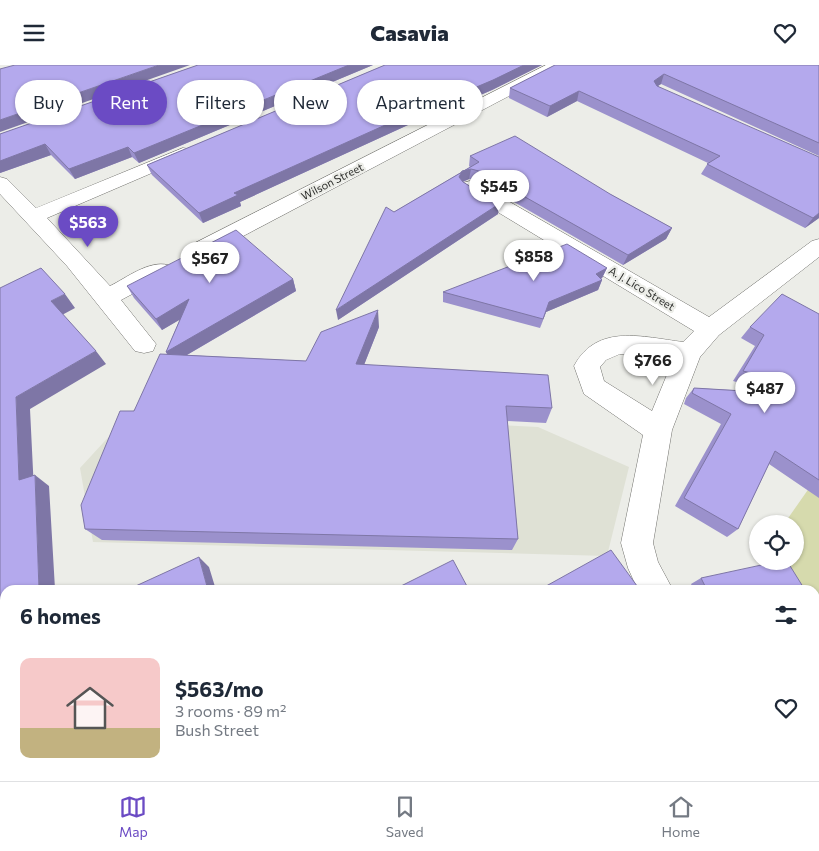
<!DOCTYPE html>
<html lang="en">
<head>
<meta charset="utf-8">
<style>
  body { margin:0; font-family:Commissioner,sans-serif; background:#f2f2f3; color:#1f2937; height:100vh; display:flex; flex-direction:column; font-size:19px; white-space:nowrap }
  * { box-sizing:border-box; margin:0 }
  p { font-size:16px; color:#747a83 }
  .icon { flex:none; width:28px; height:28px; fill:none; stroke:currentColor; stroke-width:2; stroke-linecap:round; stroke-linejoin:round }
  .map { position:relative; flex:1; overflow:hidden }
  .drawer { position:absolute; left:0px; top:520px; width:820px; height:196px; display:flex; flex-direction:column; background:#fff; border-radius:15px 15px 0 0; box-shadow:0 1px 4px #0004 }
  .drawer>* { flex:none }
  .top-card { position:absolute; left:15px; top:15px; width:500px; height:45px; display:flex; gap:10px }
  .tools { position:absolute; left:749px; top:450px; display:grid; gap:10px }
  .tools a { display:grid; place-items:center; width:55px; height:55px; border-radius:50%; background:#fff; box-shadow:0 1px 4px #0004; font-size:25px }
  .price { position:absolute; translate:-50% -42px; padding:0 11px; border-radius:18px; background:#fff; color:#222; font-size:16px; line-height:32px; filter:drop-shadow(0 1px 2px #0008) }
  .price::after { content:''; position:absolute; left:50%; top:30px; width:15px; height:11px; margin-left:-8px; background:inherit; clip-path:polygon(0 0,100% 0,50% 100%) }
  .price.current { background:#6b4bc4; color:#fff }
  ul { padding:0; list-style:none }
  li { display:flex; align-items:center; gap:15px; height:125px; padding:0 20px }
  li span { display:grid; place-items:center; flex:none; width:140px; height:100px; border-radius:10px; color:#555 }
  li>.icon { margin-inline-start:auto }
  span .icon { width:60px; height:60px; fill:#fffc; stroke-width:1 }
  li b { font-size:21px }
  h2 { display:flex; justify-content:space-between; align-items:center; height:60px; padding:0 20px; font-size:21px }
  .chip { padding:0 18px; border-radius:22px; background:#fff; box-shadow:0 1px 4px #0004; font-size:18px; line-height:45px }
  .chip.current { background:#6b4bc4; color:#fff }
  header { display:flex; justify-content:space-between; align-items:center; height:65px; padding:0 20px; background:#fff; font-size:22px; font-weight:800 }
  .dock { display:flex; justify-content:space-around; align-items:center; height:70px; border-top:1px solid #e0e1e3; background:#fff; font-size:14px; color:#747a83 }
  .dock a { display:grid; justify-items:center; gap:2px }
  .dock .current { color:#6b4bc4 }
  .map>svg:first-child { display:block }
  .built { fill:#dfe1d5 }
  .green { fill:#d6daad }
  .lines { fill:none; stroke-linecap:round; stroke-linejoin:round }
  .minor-casing { stroke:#71716d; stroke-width:1 }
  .minor { fill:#fff; fill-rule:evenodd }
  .wall { fill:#9b91cc }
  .shaded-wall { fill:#7e76a6 }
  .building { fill:#b4a9ed; stroke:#7e76a6 }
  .labels { text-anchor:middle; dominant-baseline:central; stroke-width:4.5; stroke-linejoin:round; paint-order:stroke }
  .far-street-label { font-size:11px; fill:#2c2d2b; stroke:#ecede8 }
</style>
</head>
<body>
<header><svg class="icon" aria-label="menu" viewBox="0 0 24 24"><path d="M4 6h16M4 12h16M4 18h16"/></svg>Casavia<svg class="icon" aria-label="heart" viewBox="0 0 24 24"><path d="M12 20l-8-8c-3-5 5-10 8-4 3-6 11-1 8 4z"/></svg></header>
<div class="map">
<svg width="819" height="716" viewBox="0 0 819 716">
  <rect width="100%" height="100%" fill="#ecede8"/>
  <path class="built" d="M 137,341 L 538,362 L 629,402 L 607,491 L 93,477 L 80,403 Z
    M 5,663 L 5,711 L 123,711 L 123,716 L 0,716 L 0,664 Z"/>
  <path class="green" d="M 819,409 L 819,563 L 815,557 L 815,525 L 795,525 L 776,496 L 795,496 L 795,459 L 784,459 Z"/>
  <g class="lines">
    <g class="minor-casing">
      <path id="minor" d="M 546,0 L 564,0 L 562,3 L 211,188 L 203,190 L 195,188 L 192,183 L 195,178 Z
        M 183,83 L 189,84 L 192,88 L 189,92 L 47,153 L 110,221 C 126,213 149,195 168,200 L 171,205 L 168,210 L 121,235 L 156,279 L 153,286 L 144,288 L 135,286 L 67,201 L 0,129 L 0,112 L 7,114 L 36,143 Z
        M 470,116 L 477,118 L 709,252 L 812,176 L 819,174 L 819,192 L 719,270 L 700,292 L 672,365 L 653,478 L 658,497 L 673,525 L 638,525 L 628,503 L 621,478 L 643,370 L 584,329 L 574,301 C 597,258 643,272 683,277 L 694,266 L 463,126 L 460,122 L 463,118 ZM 620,289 L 673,295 L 652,346 L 604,316 L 600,302 L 606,295 Z
        M 762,711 L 804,711 L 806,716 L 764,716 Z"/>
    </g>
    <use href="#minor" class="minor"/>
  </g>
  <path class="wall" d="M 198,0 L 373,0 L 139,98 L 132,92 L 75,114 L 51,90 L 0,108 L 0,69 Z
    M 385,0 L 542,0 L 492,25 L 434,50 L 432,49 L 240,137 L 241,141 L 203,158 L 152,110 L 147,100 Z
    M 555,0 L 819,0 L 819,91 L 661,19 L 658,21 L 819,153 L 805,163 L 701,109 L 708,98 L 577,36 L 547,52 L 509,33 L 510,23 Z
    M 470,91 L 610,129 L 672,163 L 666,174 L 623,200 L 478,116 L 469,114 L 463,117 L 499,139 L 498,149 L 338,255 L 394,147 L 470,102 L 469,101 Z
    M 607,203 L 602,213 L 601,214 L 602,215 L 598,225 L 546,247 L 540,263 L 443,237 L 443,227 Z
    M 293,214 L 296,226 L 187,290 L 306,296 L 379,262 L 364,300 L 552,343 L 546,358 L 507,356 L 518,474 L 512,485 L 102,475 L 85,464 L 134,346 L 167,289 L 166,287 L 180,254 L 162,265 L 134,233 L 127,221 Z
    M 819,249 L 819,433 L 769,399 L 738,464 L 727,472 L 675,441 L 721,359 L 684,339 L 686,333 L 694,323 L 752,326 L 753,322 L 733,316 L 755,281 L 741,273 L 750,262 Z
    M 701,513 L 805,525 L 694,525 L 691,519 Z
    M 710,711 L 777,711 L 780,716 L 713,716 Z"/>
  <path class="shaded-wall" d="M 159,0 L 190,0 L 0,67 L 0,55 Z
    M 349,0 L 373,0 L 139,98 L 134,88 Z
    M 524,0 L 542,0 L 492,25 L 434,50 L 434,40 Z
    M 664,9 L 661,19 L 650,26 L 654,16 Z
    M 579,26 L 577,36 L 547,52 L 550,41 Z
    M 432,39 L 432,49 L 240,137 L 241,141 L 203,158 L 199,148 L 234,128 Z
    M 45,79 L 51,90 L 0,108 L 0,96 Z
    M 128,82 L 132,92 L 75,114 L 69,104 Z
    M 471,104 L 469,114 L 462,117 L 459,112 L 462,106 Z
    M 499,139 L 498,149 L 338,255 L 336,245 Z
    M 819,148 L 819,153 L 805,163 L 813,153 Z
    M 672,163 L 666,174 L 623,200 L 628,190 Z
    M 607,203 L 602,213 L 592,219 L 596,209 Z
    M 293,214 L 296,226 L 173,298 L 166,287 Z
    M 602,215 L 598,225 L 546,247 L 540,263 L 549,237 Z
    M 65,229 L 75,243 L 62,250 L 51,236 Z
    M 189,234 L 195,246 L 162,265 L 156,254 Z
    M 378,245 L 379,262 L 358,315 L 356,299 Z
    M 96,286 L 106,299 L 30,344 L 34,426 L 19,415 L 16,332 Z
    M 35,410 L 49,421 L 55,524 L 56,525 L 39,525 Z
    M 199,492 L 209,502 L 216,525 L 208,525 Z
    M 5,657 L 5,663 L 0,665 L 0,658 Z"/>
  <path class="building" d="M 15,0 L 159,0 L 0,55 L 0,4 Z
    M 198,0 L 349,0 L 134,88 L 128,82 L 69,104 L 45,79 L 0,96 L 0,69 Z
    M 385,0 L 524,0 L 493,15 L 434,40 L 432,39 L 234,128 L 238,130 L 199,148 L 147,100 Z
    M 555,0 L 819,0 L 819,78 L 664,9 L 654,16 L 657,21 L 819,92 L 819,148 L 813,153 L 707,99 L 720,91 L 579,26 L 550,41 L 510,23 Z
    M 515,71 L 610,129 L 672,163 L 628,190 L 479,106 L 471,104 L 462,106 L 459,112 L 463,117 L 499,139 L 336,245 L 386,142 L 394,147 L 479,97 L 470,91 Z
    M 236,165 L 293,214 L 166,287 L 189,234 L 156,254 L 127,221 Z
    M 567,179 L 607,203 L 596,209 L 602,215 L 549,237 L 543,254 L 443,227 Z
    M 41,203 L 65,229 L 51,236 L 96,286 L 16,332 L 19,415 L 35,410 L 39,525 L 5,525 L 5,657 L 0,658 L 0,223 Z
    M 782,229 L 819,249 L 819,415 L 775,386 L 738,464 L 684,433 L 731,349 L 692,328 L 694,323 L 760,327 L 763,311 L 743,306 L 764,270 L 750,262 Z
    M 378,245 L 356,299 L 548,310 L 552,343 L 506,341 L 518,474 L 85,464 L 81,440 L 120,346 L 134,346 L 160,289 L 306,296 L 321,267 Z
    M 611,485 L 640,525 L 539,525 Z
    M 199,492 L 208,525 L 127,525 Z
    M 453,495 L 469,525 L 393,525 Z
    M 780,496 L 787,496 L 805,525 L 707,525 L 701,513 Z
    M 815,542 L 819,549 L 819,586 L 815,587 Z
    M 436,711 L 650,711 L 653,716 L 438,716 Z
    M 730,711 L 777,711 L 780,716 L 733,716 Z"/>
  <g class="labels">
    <g class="far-street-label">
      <text transform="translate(332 116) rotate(-27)">Wilson Street</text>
      <text transform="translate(642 223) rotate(31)">A. J. Lico Street</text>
    </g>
  </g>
</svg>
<div class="tools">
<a><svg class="icon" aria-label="locate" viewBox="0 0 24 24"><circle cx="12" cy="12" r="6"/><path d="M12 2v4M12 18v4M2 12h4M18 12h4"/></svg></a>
</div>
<b class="price" style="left:499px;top:147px">$545</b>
<b class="price current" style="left:88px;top:183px">$563</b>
<b class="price" style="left:534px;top:217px">$858</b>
<b class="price" style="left:210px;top:219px">$567</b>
<b class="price" style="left:653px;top:321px">$766</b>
<b class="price" style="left:765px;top:349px">$487</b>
<div class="top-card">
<a class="chip">Buy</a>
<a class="chip current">Rent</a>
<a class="chip">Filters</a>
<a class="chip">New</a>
<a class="chip">Apartment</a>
</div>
<section class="drawer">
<h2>6 homes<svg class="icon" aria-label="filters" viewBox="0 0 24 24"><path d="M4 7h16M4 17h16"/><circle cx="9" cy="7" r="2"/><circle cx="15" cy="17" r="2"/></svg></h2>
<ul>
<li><span style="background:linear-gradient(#f6c9c9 70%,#c2b280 0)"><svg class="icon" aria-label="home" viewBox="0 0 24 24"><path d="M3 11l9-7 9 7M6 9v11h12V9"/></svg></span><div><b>$563/mo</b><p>3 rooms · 89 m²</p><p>Bush Street</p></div><svg class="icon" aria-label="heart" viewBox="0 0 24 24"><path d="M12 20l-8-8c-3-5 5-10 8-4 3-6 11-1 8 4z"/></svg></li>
</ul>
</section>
</div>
<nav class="dock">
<a class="current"><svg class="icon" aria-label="map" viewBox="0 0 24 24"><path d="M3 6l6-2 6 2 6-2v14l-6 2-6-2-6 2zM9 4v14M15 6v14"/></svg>Map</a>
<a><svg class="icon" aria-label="saved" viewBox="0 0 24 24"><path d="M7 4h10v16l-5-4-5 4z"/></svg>Saved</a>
<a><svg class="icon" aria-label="home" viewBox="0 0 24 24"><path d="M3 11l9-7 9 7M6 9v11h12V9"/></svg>Home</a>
</nav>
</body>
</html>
